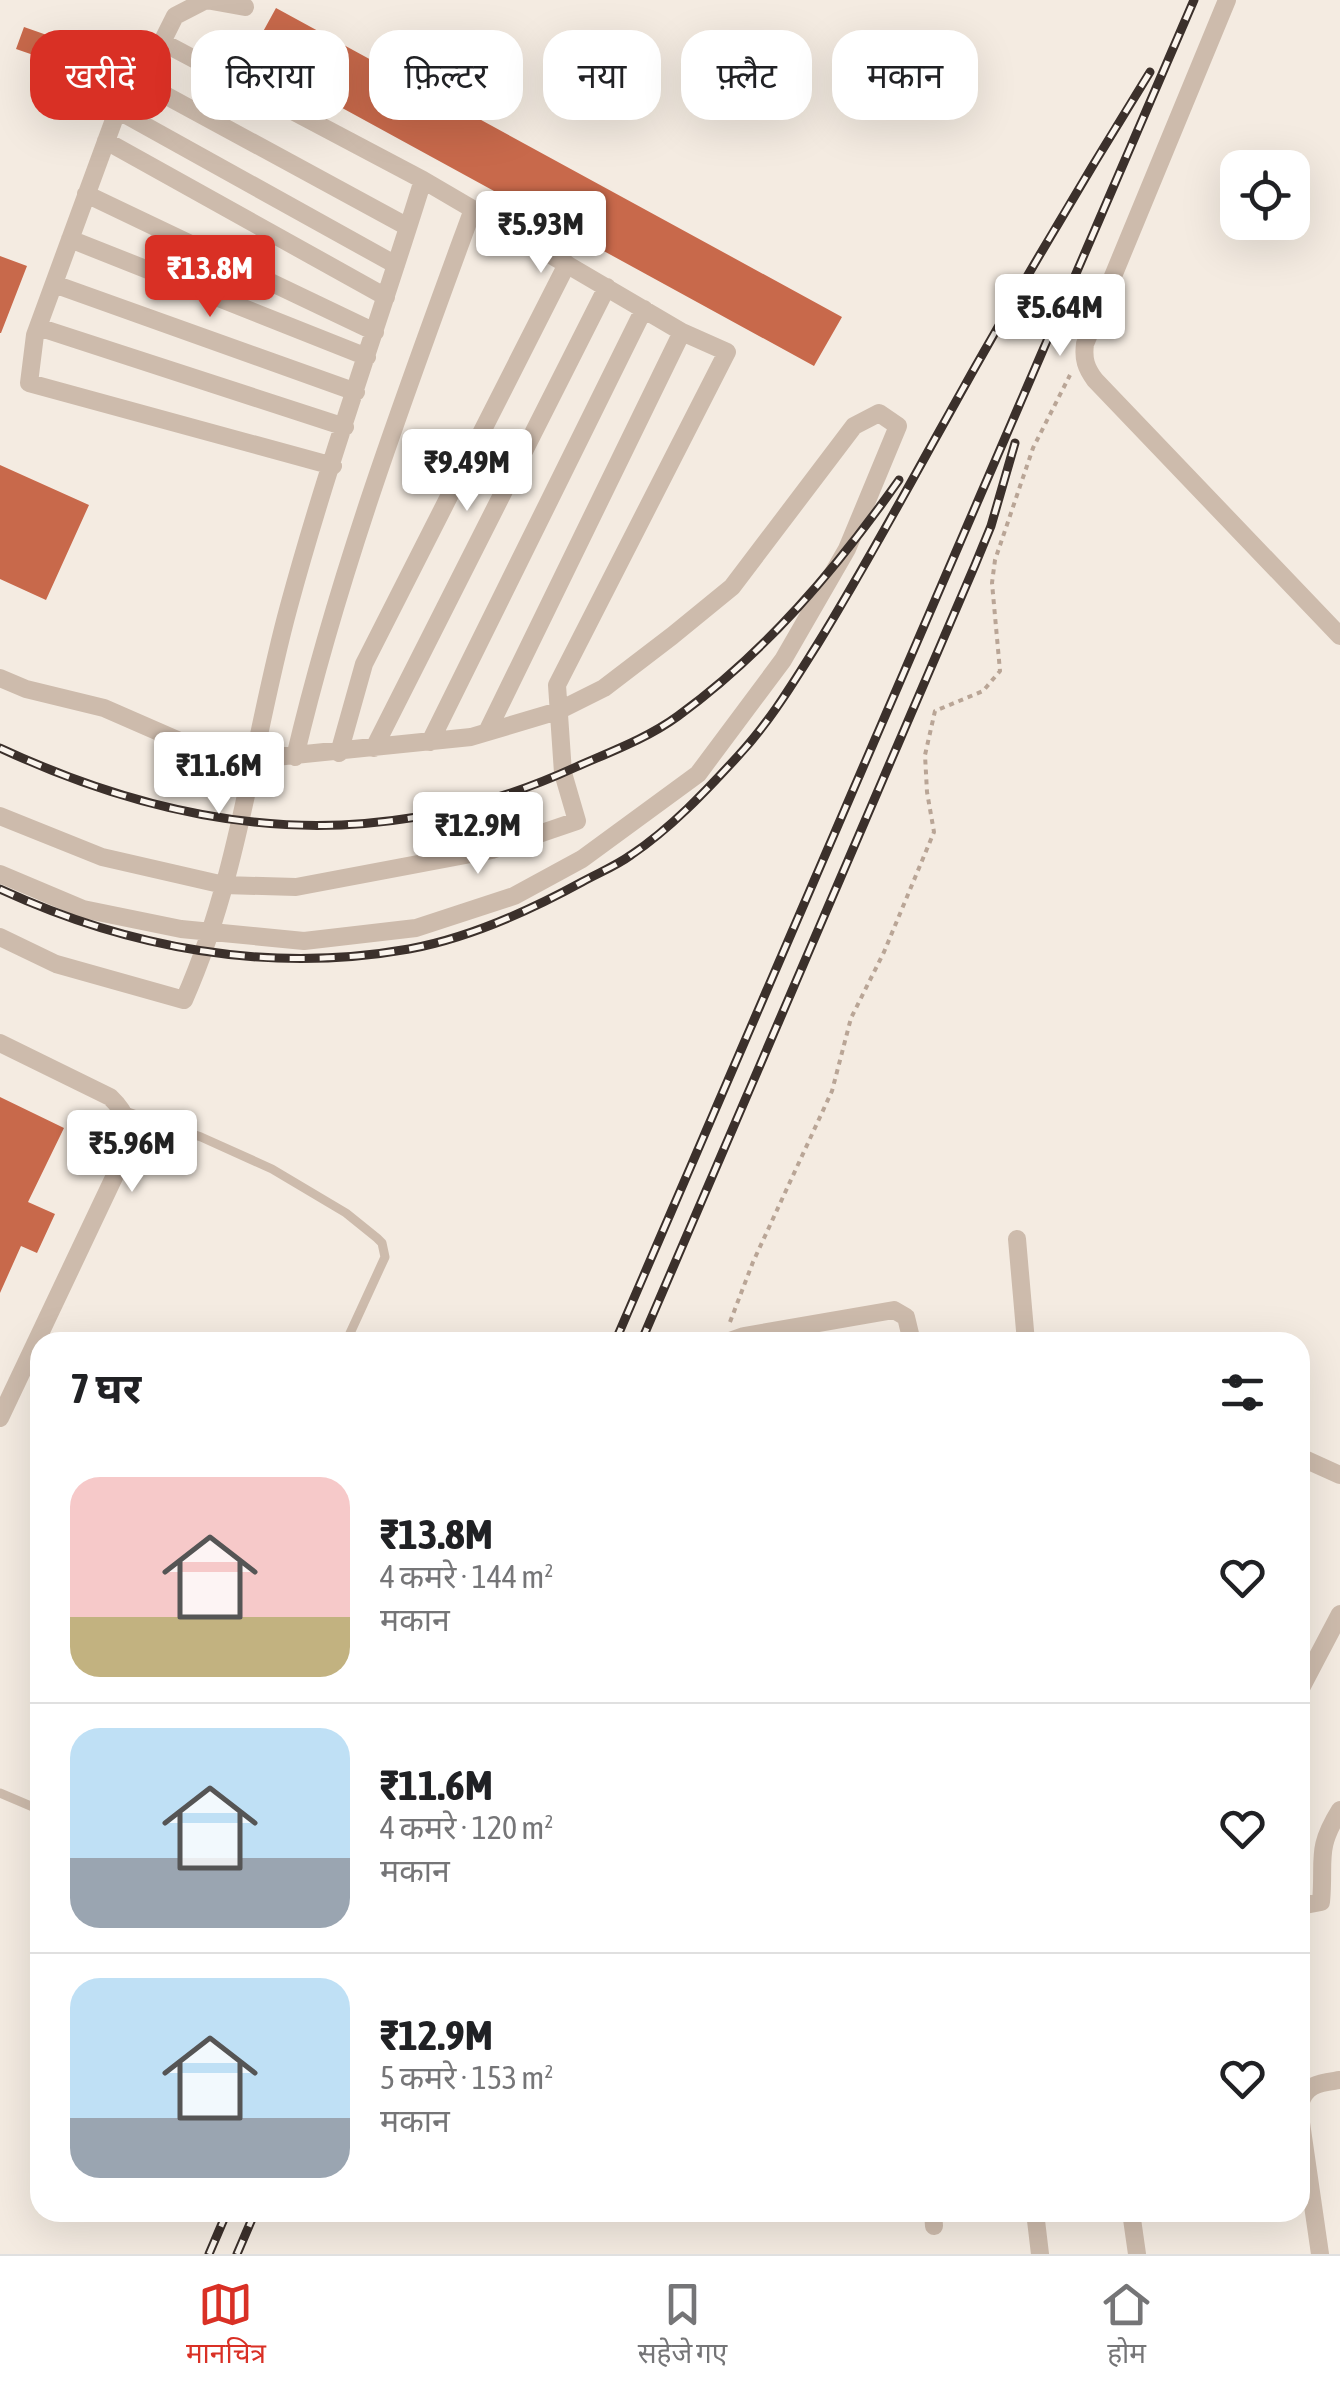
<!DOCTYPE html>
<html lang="hi">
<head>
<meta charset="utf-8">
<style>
  body { margin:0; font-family:"Asap Condensed","Noto Sans Devanagari",sans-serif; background:#f6f6f6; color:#202124; height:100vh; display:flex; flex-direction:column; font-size:38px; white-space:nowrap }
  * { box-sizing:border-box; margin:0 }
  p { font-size:32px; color:#757577 }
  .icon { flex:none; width:55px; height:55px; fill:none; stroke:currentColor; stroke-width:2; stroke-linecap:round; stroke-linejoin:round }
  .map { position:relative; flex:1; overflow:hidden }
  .panel { position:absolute; left:30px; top:1332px; width:1280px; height:890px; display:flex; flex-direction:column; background:#fff; border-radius:30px; box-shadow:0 10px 40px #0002 }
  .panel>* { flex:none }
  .hud { position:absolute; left:30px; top:30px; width:1280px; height:90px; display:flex; gap:20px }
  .fabs { position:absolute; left:1220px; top:150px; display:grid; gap:20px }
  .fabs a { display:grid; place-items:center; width:90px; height:90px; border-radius:20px; background:#fff; box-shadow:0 10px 40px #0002; font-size:50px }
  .price { position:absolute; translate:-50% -85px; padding:0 22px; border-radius:10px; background:#fff; color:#222; font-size:32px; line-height:65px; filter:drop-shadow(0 2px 5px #0008) }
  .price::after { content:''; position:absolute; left:50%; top:60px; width:30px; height:22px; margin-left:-15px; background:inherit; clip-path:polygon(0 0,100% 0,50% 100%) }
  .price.on { background:#d93025; color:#fff }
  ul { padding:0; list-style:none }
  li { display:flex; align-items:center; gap:30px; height:250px; padding:0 40px }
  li+li { border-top:2px solid #e0e0e0 }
  li span { display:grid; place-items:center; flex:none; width:280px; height:200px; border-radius:30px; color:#555 }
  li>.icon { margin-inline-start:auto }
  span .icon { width:120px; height:120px; fill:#fffc; stroke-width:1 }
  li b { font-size:42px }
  h2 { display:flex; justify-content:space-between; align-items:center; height:120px; padding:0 40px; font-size:42px }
  .chip { padding:0 35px; border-radius:30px; background:#fff; box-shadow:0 10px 40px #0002; font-size:35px; line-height:90px }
  .chip.on { background:#d93025; color:#fff }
  .dock { display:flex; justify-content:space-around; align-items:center; height:140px; border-top:2px solid #e0e0e0; background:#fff; font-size:28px; color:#757577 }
  .dock a { display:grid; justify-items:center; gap:5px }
  .dock .on { color:#d93025 }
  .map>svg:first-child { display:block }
  .building { fill:#c8694b }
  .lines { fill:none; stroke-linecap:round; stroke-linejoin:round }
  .path { stroke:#b9a596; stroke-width:4; stroke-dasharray:5 5; stroke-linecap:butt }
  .lane { stroke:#cdbbac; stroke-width:9 }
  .street { stroke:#cdbbac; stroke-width:18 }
  .rail-casing { stroke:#3b302b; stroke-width:9 }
  .rail { stroke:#fbf5ee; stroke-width:5; stroke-dasharray:15; stroke-linecap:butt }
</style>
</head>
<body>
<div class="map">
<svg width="1340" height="2254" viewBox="0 0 1340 2254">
  <rect width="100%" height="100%" fill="#f4ebe1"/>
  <path class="building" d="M 276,8 L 842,317 L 814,366 L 249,57 Z
    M 24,27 L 81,47 L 74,69 L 16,49 Z
    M 0,256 L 27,266 L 1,333 L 0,333 Z
    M 0,465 L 89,505 L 46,600 L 0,579 Z
    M 0,1097 L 64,1128 L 28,1202 L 55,1214 L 37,1253 L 21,1246 L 0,1293 Z"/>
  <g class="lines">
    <path class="path" d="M 730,1322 L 753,1262 L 832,1091 L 851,1018 L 884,952 L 934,832 L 927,792 L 925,755 L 935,711 L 983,691 L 1000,671 L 992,583 L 995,560 L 1033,448 L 1070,375"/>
    <path class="lane" d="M 125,1111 L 201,1137 L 272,1169 L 346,1213 L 377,1238 L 382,1243 L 385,1257 L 346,1342
      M 0,1793 L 40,1810"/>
    <path class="street" d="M 206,0 L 245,7
      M 1227,0 L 1085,344 C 1083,359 1086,368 1095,380 L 1340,636
      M 117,110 L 396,265
      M 106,141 L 386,297
      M 423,180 L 682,332
      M 86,194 L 375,332
      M 70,239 L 367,357
      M 54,284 L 356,392
      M 38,327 L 345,427
      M 333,466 L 29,383 L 35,335 L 130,76 L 408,227
      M 0,678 L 26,689 L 104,708 L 191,746 L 256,759 L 471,737 L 558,711 L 604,688 L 672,636 L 732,587 L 854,426 L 879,413 L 898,426 L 847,549 L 783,660 L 698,774 L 582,859 L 514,896 L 416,928 L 304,941 L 181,929 L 83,909 L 0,874
      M 430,742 L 644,309
      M 374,748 L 607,287
      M 339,753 L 364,664 L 567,264
      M 295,757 C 339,570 407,389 473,209
      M 0,816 L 102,857 L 224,885 L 296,887 L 492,850 L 577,821 L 563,773 L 557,685 L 727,352 L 682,332 L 487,732
      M 0,937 L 56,964 L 184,1000 C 240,874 253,737 289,606 C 328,462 379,322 423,180 L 162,42 L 175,16 L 206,0
      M 0,1043 L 110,1097 C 129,1115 130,1127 126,1152 L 0,1418
      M 1017,1239 L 1026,1342
      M 727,1342 L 744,1336 L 894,1310 L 906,1317 L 912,1342
      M 1300,1457 L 1340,1475
      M 1300,1690 L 1340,1614
      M 1300,1906 L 1321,1902 C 1325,1859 1315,1850 1340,1810
      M 1300,2104 C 1306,2083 1321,2083 1340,2080
      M 1300,2116 L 1320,2254
      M 933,2212 L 934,2226
      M 1035,2212 L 1040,2254
      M 1131,2212 L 1137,2254"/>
    <g class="rail-casing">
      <path id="rail" d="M 0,748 C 192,837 380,857 576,767 C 610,752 648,738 678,716 C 766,652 836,569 899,480
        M 0,889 C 128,948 268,974 409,949 C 469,938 529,911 582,882 C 598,873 616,866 631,855 C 670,829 706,791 738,756 C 769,723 793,683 817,645 C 857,580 893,515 930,448 C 1000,321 1073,196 1150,72
        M 615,1342 L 1194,0
        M 641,1342 L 975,565 L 991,526 L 1015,443
        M 209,2254 L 227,2212
        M 237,2254 L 255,2212"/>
    </g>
    <use href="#rail" class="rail"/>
  </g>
</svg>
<div class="fabs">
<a><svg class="icon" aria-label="locate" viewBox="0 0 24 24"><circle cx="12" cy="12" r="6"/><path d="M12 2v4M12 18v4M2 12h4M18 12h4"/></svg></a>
</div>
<b class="price" style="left:541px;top:276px">₹5.93M</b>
<b class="price on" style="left:210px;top:320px">₹13.8M</b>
<b class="price" style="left:1060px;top:359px">₹5.64M</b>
<b class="price" style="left:467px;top:514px">₹9.49M</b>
<b class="price" style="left:219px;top:817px">₹11.6M</b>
<b class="price" style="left:478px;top:877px">₹12.9M</b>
<b class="price" style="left:132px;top:1195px">₹5.96M</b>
<div class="hud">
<a class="chip on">खरीदें</a>
<a class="chip">किराया</a>
<a class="chip">फ़िल्टर</a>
<a class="chip">नया</a>
<a class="chip">फ़्लैट</a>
<a class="chip">मकान</a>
</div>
<section class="panel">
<h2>7 घर<svg class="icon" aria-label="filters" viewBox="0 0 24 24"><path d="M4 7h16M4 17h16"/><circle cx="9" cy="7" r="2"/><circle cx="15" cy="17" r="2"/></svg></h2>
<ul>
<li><span style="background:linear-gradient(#f6c9c9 70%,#c2b280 0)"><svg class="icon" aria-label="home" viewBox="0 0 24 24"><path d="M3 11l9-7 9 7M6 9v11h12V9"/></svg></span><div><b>₹13.8M</b><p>4 कमरे · 144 m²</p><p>मकान</p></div><svg class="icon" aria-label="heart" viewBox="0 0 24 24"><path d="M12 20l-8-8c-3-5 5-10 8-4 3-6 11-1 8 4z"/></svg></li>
<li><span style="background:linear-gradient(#bfe0f5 65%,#9aa5b1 0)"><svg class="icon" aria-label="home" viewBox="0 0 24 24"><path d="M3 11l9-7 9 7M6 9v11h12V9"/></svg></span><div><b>₹11.6M</b><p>4 कमरे · 120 m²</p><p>मकान</p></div><svg class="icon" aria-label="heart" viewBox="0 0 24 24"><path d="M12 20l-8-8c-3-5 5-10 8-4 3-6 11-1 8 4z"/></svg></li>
<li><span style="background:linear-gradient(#bfe0f5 70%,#9aa5b1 0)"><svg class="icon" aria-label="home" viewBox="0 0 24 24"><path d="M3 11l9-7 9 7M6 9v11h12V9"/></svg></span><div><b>₹12.9M</b><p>5 कमरे · 153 m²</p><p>मकान</p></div><svg class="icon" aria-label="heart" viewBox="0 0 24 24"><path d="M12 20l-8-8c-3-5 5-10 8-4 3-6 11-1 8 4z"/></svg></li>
</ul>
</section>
</div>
<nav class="dock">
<a class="on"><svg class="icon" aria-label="map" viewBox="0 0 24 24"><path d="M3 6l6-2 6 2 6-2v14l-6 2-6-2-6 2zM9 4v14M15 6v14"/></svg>मानचित्र</a>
<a><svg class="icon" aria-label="saved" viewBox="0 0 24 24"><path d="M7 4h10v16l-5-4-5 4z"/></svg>सहेजे गए</a>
<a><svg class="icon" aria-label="home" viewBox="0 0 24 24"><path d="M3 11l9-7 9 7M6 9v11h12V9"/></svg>होम</a>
</nav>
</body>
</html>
